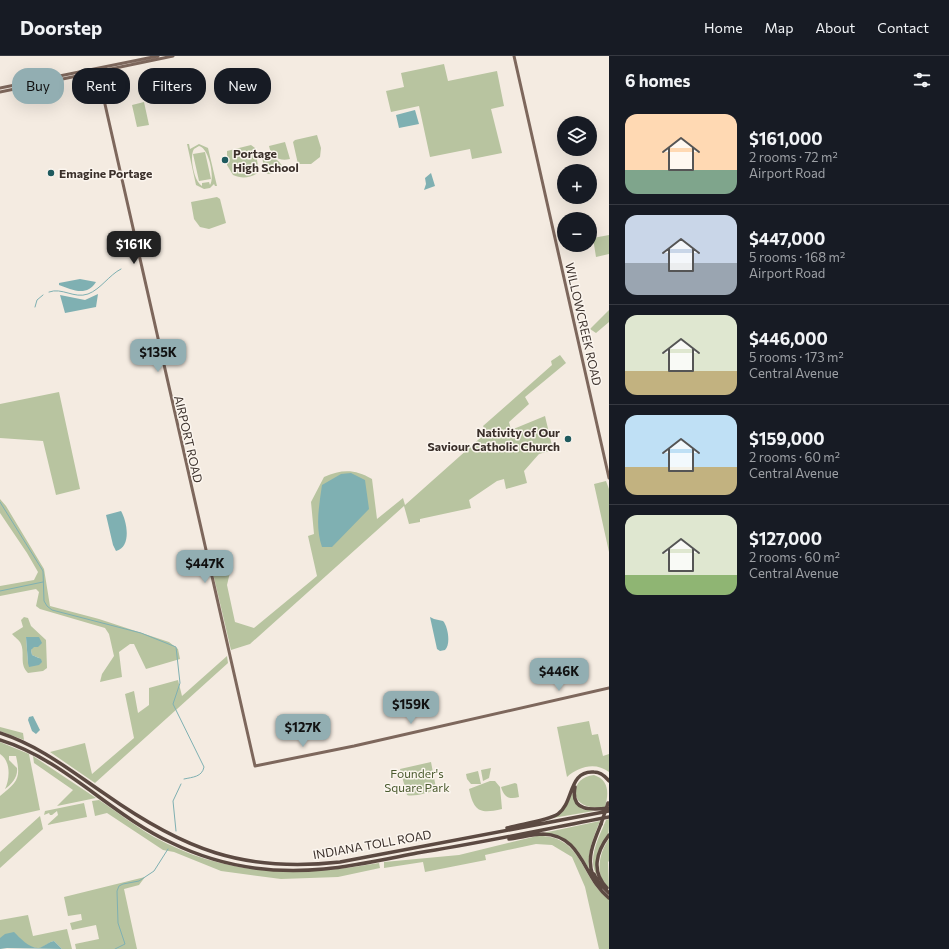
<!DOCTYPE html>
<html lang="en">
<head>
<meta charset="utf-8">
<style>
  body { margin:0; font-family:Commissioner,sans-serif; background:#242831; color:#f1f3f6; height:100vh; display:flex; flex-direction:column; font-size:15px; white-space:nowrap }
  * { box-sizing:border-box; margin:0 }
  p { font-size:13px; color:#9ea1a6 }
  .icon { flex:none; width:22px; height:22px; fill:none; stroke:currentColor; stroke-width:2; stroke-linecap:round; stroke-linejoin:round }
  .map { position:relative; flex:1; overflow:hidden }
  .drawer { display:flex; flex-direction:column; background:#171b24; width:340px }
  .drawer>* { flex:none }
  .guide { position:absolute; left:12px; top:12px; width:380px; height:36px; display:flex; gap:8px }
  .controls { position:absolute; left:557px; top:60px; display:grid; gap:8px }
  .controls a { display:grid; place-items:center; width:40px; height:40px; border-radius:50%; background:#171b24; box-shadow:0 4px 16px #0002; font-size:20px }
  .price { position:absolute; translate:-50% -34px; padding:0 9px; border-radius:8px; background:#92aeb2; color:#111; font-size:13px; line-height:26px; filter:drop-shadow(0 1px 2px #0008) }
  .price::after { content:''; position:absolute; left:50%; top:24px; width:12px; height:9px; margin-left:-6px; background:inherit; clip-path:polygon(0 0,100% 0,50% 100%) }
  .price.selected { background:#222; color:#fff }
  ul { padding:0; list-style:none }
  li { display:flex; align-items:center; gap:12px; height:100px; padding:0 16px }
  li+li { border-top:1px solid #363941 }
  li span { display:grid; place-items:center; flex:none; width:112px; height:80px; border-radius:12px; color:#555 }
  li>.icon { margin-inline-start:auto }
  span .icon { width:48px; height:48px; fill:#fffc; stroke-width:1 }
  li b { font-size:17px }
  h2 { display:flex; justify-content:space-between; align-items:center; height:48px; padding:0 16px; font-size:17px }
  .chip { padding:0 14px; border-radius:16px; background:#171b24; box-shadow:0 4px 16px #0002; font-size:14px; line-height:36px }
  .chip.selected { background:#92aeb2; color:#111 }
  header { display:flex; align-items:center; gap:24px; box-sizing:border-box; height:56px; padding:0 20px; background:#171b24; border-bottom:1px solid #363941 }
  header strong { font-size:19px }
  nav { display:flex; gap:22px; margin-inline-start:auto; font-size:14px }
  main { display:flex; flex:1; min-height:0 }
  .map>svg:first-child { display:block }
  .green { fill:#b8c4a0; fill-rule:evenodd }
  .water { fill:#7fb0b2 }
  .lines { fill:none; stroke-linecap:round; stroke-linejoin:round }
  .stream { stroke:#7fb0b2; stroke-width:1 }
  .major { stroke:#7d675c; stroke-width:3 }
  .highway { stroke:#5c4a42; stroke-width:3.5 }
  .highway-bridge { stroke:#5c4a42; stroke-width:3.5 }
  .poi-dot { fill:#1f5a5e; stroke:#fbf5ee; stroke-width:1.5 }
  .labels { text-anchor:middle; dominant-baseline:central; stroke-width:3; stroke-linejoin:round; paint-order:stroke }
  .poi-label { font-size:12px; font-weight:bold; fill:#3b302b; stroke:#fbf5ee; text-anchor:start }
  .street-label { font-size:12px; fill:#3b302b; stroke:#fbf5ee }
  .park-label { font-size:12px; fill:#4a5a2e; stroke:#fbf5ee }
</style>
</head>
<body>
<header>
<strong>Doorstep</strong>
<nav><a>Home</a><a>Map</a><a>About</a><a>Contact</a></nav>
</header>
<main>
<div class="map">
<svg width="609" height="893" viewBox="0 0 609 893">
  <rect width="100%" height="100%" fill="#f4ebe1"/>
  <path class="green" d="M 444,8 L 448,25 L 497,15 L 504,50 L 491,53 L 502,97 L 472,103 L 470,93 L 430,101 L 419,50 L 391,56 L 386,35 L 404,31 L 401,17 Z
    M 144,46 L 149,69 L 137,71 L 132,49 Z
    M 317,79 L 321,92 L 320,101 L 311,108 L 298,108 L 293,86 L 295,84 Z
    M 285,86 L 290,103 C 279,106 271,100 269,90 Z
    M 187,88 L 189,88 L 190,93 L 199,88 L 208,92 L 217,130 L 215,130 L 214,128 L 210,132 L 204,133 L 196,129 ZM 199,90 C 209,92 215,121 210,129 L 209,126 L 202,127 L 202,130 C 194,126 189,100 194,93 Z
    M 251,89 L 255,92 L 259,116 C 251,122 242,123 233,119 L 227,109 L 227,95 Z
    M 205,96 L 211,123 L 199,125 L 193,98 Z
    M 262,101 C 273,100 281,104 284,115 L 268,118 L 265,116 Z
    M 217,141 L 220,143 L 226,167 L 209,173 L 200,171 L 194,163 L 191,146 Z
    M 609,179 L 609,198 L 596,201 L 593,182 Z
    M 609,254 L 609,266 L 596,277 L 590,273 Z
    M 560,299 L 566,307 L 525,341 L 529,348 L 509,366 L 511,374 L 545,360 L 553,394 L 539,398 L 524,415 L 527,427 L 506,433 L 504,423 L 497,425 L 469,444 L 471,452 L 420,463 L 420,466 L 409,468 L 404,450 L 250,588 L 231,594 L 212,513 L 232,508 L 227,529 L 235,566 L 254,572 L 317,520 L 308,480 L 314,478 L 311,446 L 324,421 C 342,413 355,413 372,423 L 377,463 L 403,442 L 405,449 L 487,376 L 483,370 L 552,309 L 551,305 Z
    M 59,336 L 80,433 L 56,439 L 43,385 L 0,382 L 0,348 Z
    M 606,425 L 609,433 L 609,496 L 594,428 Z
    M 0,443 L 6,450 L 44,513 L 50,550 L 99,563 L 169,586 L 178,593 L 180,603 L 146,613 L 134,588 L 130,588 L 119,596 L 122,621 L 100,626 L 102,618 L 114,600 L 109,578 L 105,572 L 40,553 L 36,550 L 39,536 L 36,533 L 0,540 L 0,530 L 34,524 L 38,516 L 27,497 L 0,457 Z
    M 24,561 L 28,562 L 31,570 L 46,584 L 47,612 L 43,615 L 28,617 C 19,609 25,597 21,588 C 19,583 15,582 12,578 L 23,571 L 21,564 ZM 26,581 L 39,581 L 31,594 L 32,599 L 39,602 L 28,607 Z
    M 227,600 L 228,607 L 95,727 L 50,696 L 85,687 L 92,718 L 134,682 L 125,638 L 134,635 L 138,657 L 149,649 L 149,632 L 178,624 L 182,640 Z
    M 589,665 L 592,679 L 598,678 L 603,700 L 609,698 L 609,716 C 596,706 579,710 567,721 L 557,671 Z
    M 0,671 L 23,677 L 24,684 L 0,675 Z
    M 0,686 L 29,698 L 40,754 L 0,763 L 0,740 C 18,725 21,723 16,700 L 9,700 L 9,704 L 17,712 C 18,721 12,728 5,733 C 10,723 11,705 0,698 Z
    M 33,700 L 96,742 L 57,750 L 73,734 L 34,707 Z
    M 431,706 L 436,732 C 431,737 413,741 407,739 L 400,713 Z
    M 491,712 L 489,722 L 483,725 L 481,714 Z
    M 478,715 L 481,728 L 471,728 L 467,723 L 466,718 Z
    M 594,719 C 609,724 609,737 605,751 C 567,757 568,721 594,719 Z
    M 490,725 L 495,725 L 500,731 L 502,753 C 480,758 474,756 469,733 Z
    M 515,727 L 517,728 L 519,741 C 509,744 504,741 501,731 Z
    M 572,737 L 582,753 L 594,755 L 541,764 C 561,759 565,756 572,737 Z
    M 99,744 C 117,756 135,770 154,781 C 227,821 299,821 379,807 L 380,812 L 338,821 L 281,823 L 221,815 L 174,796 L 163,794 L 107,757 L 95,760 L 92,745 Z
    M 84,747 L 87,761 L 47,769 L 58,759 L 57,755 L 52,759 L 50,759 L 49,757 L 44,759 L 45,755 Z
    M 40,760 L 43,773 L 0,812 L 0,796 Z
    M 609,763 C 609,768 609,775 608,779 C 601,796 593,799 597,819 C 586,804 600,779 606,764 Z
    M 600,765 C 594,780 587,796 589,813 C 576,789 570,782 543,777 Z
    M 537,780 C 584,779 579,822 609,843 L 609,893 L 599,893 L 585,831 L 572,801 L 552,789 L 536,788 L 485,799 L 486,804 L 425,816 L 423,806 L 384,812 L 384,806 L 459,799 Z
    M 609,783 L 609,805 L 608,806 L 609,832 C 594,821 599,796 609,783 Z
    M 145,821 L 139,829 L 124,833 L 137,893 L 76,893 L 75,888 L 99,883 L 96,869 L 72,874 L 70,867 L 82,864 L 81,858 L 68,860 L 64,841 Z
    M 28,859 L 33,880 L 67,873 L 72,893 L 62,893 L 54,885 C 48,886 46,890 40,892 C 32,893 9,885 0,882 L 0,864 Z"/>
  <path class="water" d="M 415,54 L 419,68 L 399,72 L 396,59 Z
    M 431,117 L 435,130 L 424,134 L 426,128 L 425,122 Z
    M 80,223 L 96,226 C 87,241 72,234 59,229 L 59,227 Z
    M 98,238 L 96,251 L 65,257 L 60,239 L 85,244 Z
    M 351,417 L 365,424 L 369,453 L 332,491 L 322,491 C 315,471 319,450 322,429 L 341,418 Z
    M 121,455 C 127,465 132,491 116,495 L 113,489 L 106,459 Z
    M 430,561 L 434,563 L 443,565 C 448,570 451,589 445,594 L 440,595 L 437,593 Z
    M 26,581 L 39,581 L 42,587 L 38,591 L 34,591 L 31,594 L 32,599 L 41,603 L 42,606 L 39,609 L 29,611 L 28,607 Z
    M 33,660 L 40,674 L 36,678 L 32,675 L 28,664 L 29,661 Z
    M 14,876 C 20,882 30,893 39,892 C 45,890 48,886 54,885 L 62,893 L 7,892 L 0,893 L 0,882 L 5,878 Z"/>
  <g class="lines">
    <path class="stream" d="M 49,236 C 62,231 74,243 88,238 C 101,233 109,219 121,213
      M 35,251 L 37,244 L 43,239
      M 0,446 L 43,515 L 44,545 L 47,550 L 52,554 L 141,577 L 176,591 L 180,627 L 173,648 L 204,711 C 202,721 193,721 184,723
      M 0,535 L 43,526
      M 176,775 L 173,745 L 181,728
      M 115,893 L 125,888 L 118,867 L 117,835 L 119,830 L 123,828 L 139,825 L 154,815 L 168,793"/>
    <path class="major" d="M 514,0 L 609,422
      M 97,13 L 255,710 L 354,690 L 609,632
      M 0,32 L 158,0
      M 0,36 L 173,0"/>
    <path class="highway" d="M 0,677 C 40,690 71,715 105,738 C 183,793 243,817 340,806 L 609,755
      M 0,684 C 65,704 111,759 172,787 C 219,810 272,818 324,813 C 355,810 386,803 417,797 C 481,787 545,773 609,761
      M 575,731 C 570,756 592,754 609,752
      M 507,772 C 521,768 547,765 558,758 C 574,747 568,714 594,716 C 600,716 605,720 609,725
      M 509,783 C 520,782 531,778 543,778 C 583,779 583,822 609,842
      M 594,818 L 598,826 L 609,837
      M 593,820 C 586,802 594,785 601,768
      M 607,832 C 591,816 596,796 609,779"/>
    <path class="highway-bridge" d="M 601,768 L 608,747"/>
  </g>
  <g class="poi-dot">
    <circle cx="225" cy="104" r="4"/>
    <circle cx="51" cy="117" r="4"/>
    <circle cx="568" cy="383" r="4"/>
  </g>
  <g class="labels">
    <g class="poi-label">
      <text x="233" y="97">Portage<tspan x="233" dy="14">High School</tspan></text>
      <text x="59" y="117">Emagine Portage</text>
      <text x="560" y="376" text-anchor="end">Nativity of Our<tspan x="560" dy="14">Saviour Catholic Church</tspan></text>
    </g>
    <g class="street-label">
      <text transform="translate(584 268) rotate(77)">WILLOWCREEK ROAD</text>
      <text transform="translate(189 383) rotate(77)">AIRPORT ROAD</text>
      <text transform="translate(372 788) rotate(-10)">INDIANA TOLL ROAD</text>
    </g>
    <g class="park-label">
      <text x="417" y="717">Founder's<tspan x="417" dy="14">Square Park</tspan></text>
    </g>
  </g>
</svg>
<div class="controls">
<a><svg class="icon" aria-label="layers" viewBox="0 0 24 24"><path d="M12 4l9 5-9 5-9-5zM3 14l9 5 9-5"/></svg></a>
<a>+</a>
<a>−</a>
</div>
<b class="price selected" style="left:134px;top:209px">$161K</b>
<b class="price" style="left:158px;top:317px">$135K</b>
<b class="price" style="left:205px;top:528px">$447K</b>
<b class="price" style="left:559px;top:636px">$446K</b>
<b class="price" style="left:411px;top:669px">$159K</b>
<b class="price" style="left:303px;top:692px">$127K</b>
<div class="guide">
<a class="chip selected">Buy</a>
<a class="chip">Rent</a>
<a class="chip">Filters</a>
<a class="chip">New</a>
</div>
</div>
<section class="drawer">
<h2>6 homes<svg class="icon" aria-label="filters" viewBox="0 0 24 24"><path d="M4 7h16M4 17h16"/><circle cx="9" cy="7" r="2"/><circle cx="15" cy="17" r="2"/></svg></h2>
<ul>
<li><span style="background:linear-gradient(#ffd9b3 70%,#7fa58c 0)"><svg class="icon" aria-label="home" viewBox="0 0 24 24"><path d="M3 11l9-7 9 7M6 9v11h12V9"/></svg></span><div><b>$161,000</b><p>2 rooms · 72 m²</p><p>Airport Road</p></div></li>
<li><span style="background:linear-gradient(#c9d6e8 60%,#9aa5b1 0)"><svg class="icon" aria-label="home" viewBox="0 0 24 24"><path d="M3 11l9-7 9 7M6 9v11h12V9"/></svg></span><div><b>$447,000</b><p>5 rooms · 168 m²</p><p>Airport Road</p></div></li>
<li><span style="background:linear-gradient(#dfe7d0 70%,#c2b280 0)"><svg class="icon" aria-label="home" viewBox="0 0 24 24"><path d="M3 11l9-7 9 7M6 9v11h12V9"/></svg></span><div><b>$446,000</b><p>5 rooms · 173 m²</p><p>Central Avenue</p></div></li>
<li><span style="background:linear-gradient(#bfe0f5 65%,#c2b280 0)"><svg class="icon" aria-label="home" viewBox="0 0 24 24"><path d="M3 11l9-7 9 7M6 9v11h12V9"/></svg></span><div><b>$159,000</b><p>2 rooms · 60 m²</p><p>Central Avenue</p></div></li>
<li><span style="background:linear-gradient(#dfe7d0 75%,#8fb573 0)"><svg class="icon" aria-label="home" viewBox="0 0 24 24"><path d="M3 11l9-7 9 7M6 9v11h12V9"/></svg></span><div><b>$127,000</b><p>2 rooms · 60 m²</p><p>Central Avenue</p></div></li>
</ul>
</section>
</main>
</body>
</html>
